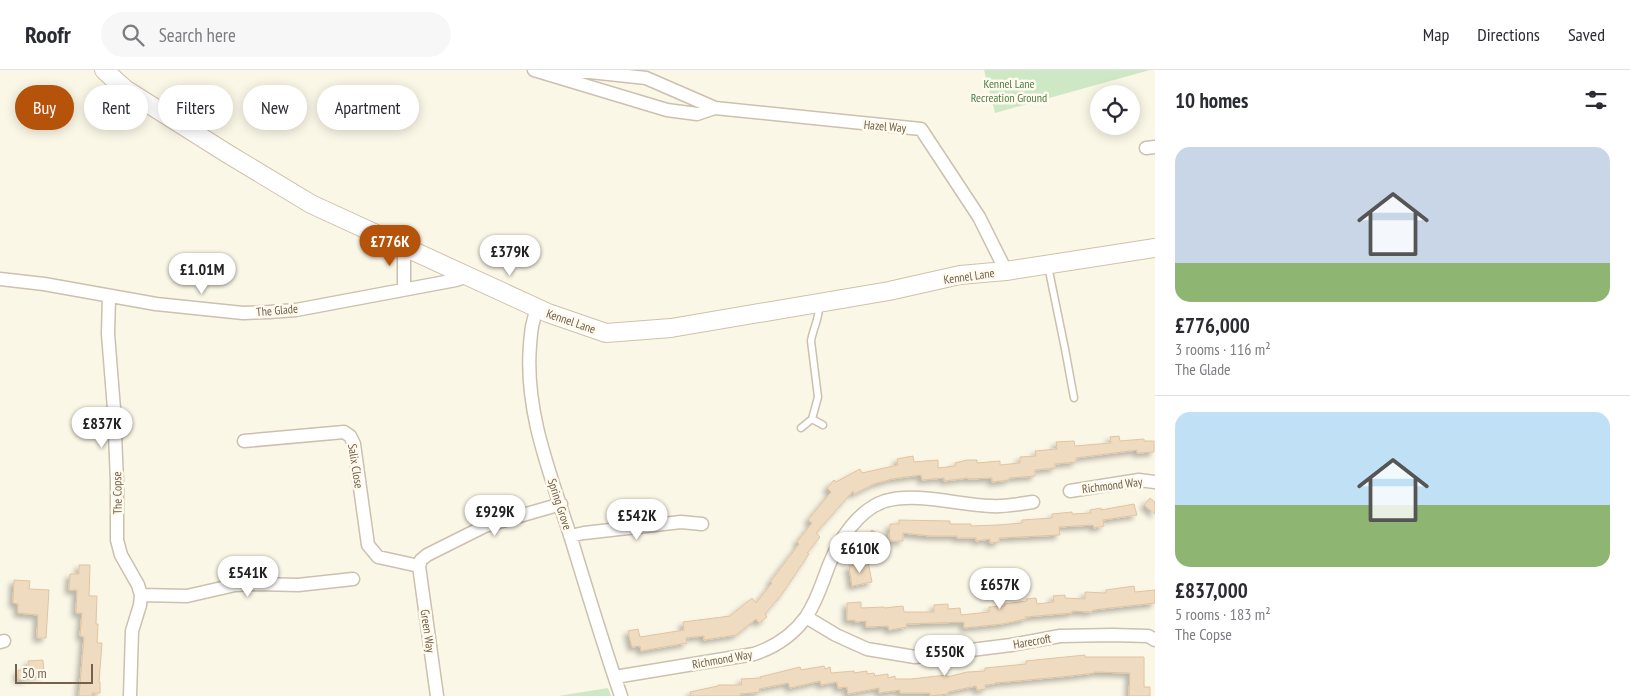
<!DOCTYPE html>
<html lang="en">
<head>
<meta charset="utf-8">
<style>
  body { margin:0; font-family:"PT Sans Narrow",sans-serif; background:#f7f7f7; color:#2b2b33; height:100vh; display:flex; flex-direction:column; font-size:19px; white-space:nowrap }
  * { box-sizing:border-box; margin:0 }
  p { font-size:16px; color:#7c7c81 }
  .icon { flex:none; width:28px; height:28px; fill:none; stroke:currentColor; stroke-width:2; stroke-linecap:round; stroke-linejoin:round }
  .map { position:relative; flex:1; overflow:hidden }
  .details { display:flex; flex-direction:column; background:#fff; width:475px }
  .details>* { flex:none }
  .banner { position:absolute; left:15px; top:15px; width:475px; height:45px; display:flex; gap:10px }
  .buttons { position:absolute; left:1090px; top:15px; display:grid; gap:10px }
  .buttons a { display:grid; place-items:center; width:50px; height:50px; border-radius:50%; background:#fff; box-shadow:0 2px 12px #0003; font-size:25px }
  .scale { position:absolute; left:15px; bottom:12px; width:78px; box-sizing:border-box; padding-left:5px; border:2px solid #73614d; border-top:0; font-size:14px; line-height:18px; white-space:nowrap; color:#73614d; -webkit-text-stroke:4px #fefaed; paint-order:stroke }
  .price { position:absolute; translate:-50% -42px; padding:0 11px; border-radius:18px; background:#fff; color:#222; font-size:16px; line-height:32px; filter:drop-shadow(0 1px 2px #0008) }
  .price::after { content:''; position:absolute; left:50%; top:30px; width:15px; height:11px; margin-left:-8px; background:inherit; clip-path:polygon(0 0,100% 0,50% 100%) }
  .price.on { background:#b45309; color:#fff }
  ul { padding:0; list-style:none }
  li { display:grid; align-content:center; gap:10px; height:265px; padding:0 20px }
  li+li { border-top:1px solid #e1e1e2 }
  li span { display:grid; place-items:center; height:155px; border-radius:15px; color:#555 }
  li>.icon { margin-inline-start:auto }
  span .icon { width:90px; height:90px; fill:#fffc; stroke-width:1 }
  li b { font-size:21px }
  h2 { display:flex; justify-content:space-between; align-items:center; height:60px; padding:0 20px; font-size:21px }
  .pill { padding:0 18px; border-radius:22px; background:#fff; box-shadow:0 2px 12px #0003; font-size:18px; line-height:45px }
  .pill.on { background:#b45309; color:#fff }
  header { display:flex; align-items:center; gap:30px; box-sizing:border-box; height:70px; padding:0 25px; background:#fff; border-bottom:1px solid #e1e1e2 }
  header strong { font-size:24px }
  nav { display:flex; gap:28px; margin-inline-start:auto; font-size:18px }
  .search { width:350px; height:45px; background:#f7f7f7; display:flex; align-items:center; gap:12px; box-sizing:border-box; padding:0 18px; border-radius:28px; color:#7c7c81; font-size:19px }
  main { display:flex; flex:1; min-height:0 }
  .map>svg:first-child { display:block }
  .green { fill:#cee8c6 }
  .building { fill:#efdbc0; stroke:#e1c4a1; filter:url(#shadow) }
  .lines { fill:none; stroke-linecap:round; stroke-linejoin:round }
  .lane-casing { stroke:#ccc0ae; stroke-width:9 }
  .street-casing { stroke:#ccc0ae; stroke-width:15 }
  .secondary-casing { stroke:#cfc1ab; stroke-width:20 }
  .lane { stroke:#fff; stroke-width:6 }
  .street { stroke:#fff; stroke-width:12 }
  .secondary { stroke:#fff; stroke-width:18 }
  .labels { text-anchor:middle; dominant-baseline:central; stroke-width:5; stroke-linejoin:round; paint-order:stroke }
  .park-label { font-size:12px; fill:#4f7e48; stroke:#fefaed }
  .street-label { font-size:12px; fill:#73614d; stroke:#fefaed }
</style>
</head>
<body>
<header>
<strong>Roofr</strong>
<div class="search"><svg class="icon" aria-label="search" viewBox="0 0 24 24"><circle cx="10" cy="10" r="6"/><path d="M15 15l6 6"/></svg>Search here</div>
<nav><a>Map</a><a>Directions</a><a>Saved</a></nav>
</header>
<main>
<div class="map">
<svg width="1155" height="626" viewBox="0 0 1155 626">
  <defs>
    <filter id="shadow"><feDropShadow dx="-4" dy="4" stdDeviation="2.5" flood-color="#0004"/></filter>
  </defs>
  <rect width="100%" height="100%" fill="#fbf7e7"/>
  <path class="green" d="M 984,0 L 1150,0 L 995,43 Z
    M 608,618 L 611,626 L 558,626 Z"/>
  <path class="building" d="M 1119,366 L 1120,371 L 1144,369 L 1144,371 L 1154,371 L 1154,382 L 1137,383 L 1137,380 L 1076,388 L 1076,392 L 1055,394 L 1055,398 L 1035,400 L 1035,406 L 1009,408 L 1009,410 L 992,412 L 992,408 L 968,409 L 968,408 L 944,411 L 944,408 L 922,410 L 921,405 L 892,409 L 874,414 L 854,424 L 853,421 L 816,463 L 820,467 L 807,483 L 809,484 L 782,524 L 765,544 L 767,547 L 759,553 L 756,549 L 736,565 L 704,570 L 704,566 L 686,568 L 687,573 L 641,581 L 640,576 L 632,577 L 628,561 L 638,559 L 640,567 L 684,560 L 683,552 L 730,546 L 752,528 L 756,533 L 772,513 L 770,512 L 799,474 L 797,472 L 812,453 L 808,450 L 827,427 L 831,422 L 827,418 L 834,410 L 836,412 L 860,399 L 862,403 L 898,395 L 897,389 L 913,386 L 914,392 L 938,390 L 938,398 L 955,396 L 955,393 L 967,390 L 977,390 L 977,393 L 1000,391 L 1000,395 L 1020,393 L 1020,387 L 1036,386 L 1035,381 L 1057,379 L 1056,372 L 1074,371 L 1075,376 L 1111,373 L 1110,367 Z
    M 1150,428 L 1155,432 L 1155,444 L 1144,435 Z
    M 1134,434 L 1137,445 L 1103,450 L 1104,456 L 1094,458 L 1093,455 L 1059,457 L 1060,465 L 999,468 L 999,472 L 990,473 L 990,469 L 976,471 L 976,468 L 957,468 L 957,466 L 930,466 L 903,463 L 903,471 L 889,471 L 890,454 L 899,454 L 899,450 L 950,451 L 950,454 L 971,454 L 971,456 L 998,455 L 1022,453 L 1022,450 L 1052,448 L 1052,444 L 1072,442 L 1072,444 L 1091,443 L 1090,440 L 1101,438 L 1101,440 Z
    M 872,460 L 883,467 L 871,483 L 873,484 L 869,491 L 861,485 L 865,479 L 860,476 Z
    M 868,492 L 872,512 L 852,516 L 849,496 Z
    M 79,495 L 90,495 L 89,526 L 97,526 L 96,554 L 98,554 L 97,573 L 102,573 L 99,612 L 100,612 L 100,623 L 92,623 L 92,626 L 79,626 L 84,567 L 80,566 L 82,543 L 76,543 L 77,520 L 69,520 L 70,504 L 79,504 Z
    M 14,510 L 30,511 L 29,519 L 49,520 L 46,568 L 37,568 L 38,545 L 18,543 L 18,534 L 13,533 Z
    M 1134,516 L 1135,522 L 1155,520 L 1155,533 L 1093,540 L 1092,542 L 1072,541 L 1072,543 L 1025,547 L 1026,549 L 1002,554 L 964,558 L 964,552 L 906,554 L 907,557 L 889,560 L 888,556 L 866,557 L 866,551 L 855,552 L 855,550 L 847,550 L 847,533 L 861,532 L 861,538 L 884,537 L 884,538 L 903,536 L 904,542 L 934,542 L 934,535 L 948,534 L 948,539 L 960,538 L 961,545 L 989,542 L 989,537 L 1005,536 L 1004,534 L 1027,531 L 1026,529 L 1036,528 L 1037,534 L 1054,532 L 1053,526 L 1065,525 L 1065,528 L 1085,529 L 1085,522 L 1106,523 L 1106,520 Z
    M 1085,585 L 1085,587 L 1144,587 L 1144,617 L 1150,617 L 1150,626 L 1129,626 L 1130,603 L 1094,602 L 1094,603 L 1070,606 L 995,613 L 995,614 L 985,615 L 986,619 L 977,620 L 976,616 L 948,622 L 948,624 L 930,626 L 930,623 L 900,623 L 900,620 L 879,623 L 879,618 L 848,624 L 847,617 L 838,618 L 837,612 L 821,615 L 820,611 L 790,618 L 788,613 L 759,619 L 760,622 L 740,624 L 740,626 L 691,626 L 690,622 L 718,616 L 718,615 L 742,615 L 741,609 L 761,608 L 760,607 L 800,597 L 801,600 L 824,596 L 825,599 L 830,597 L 831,603 L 854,601 L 854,603 L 867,601 L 867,604 L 874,603 L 875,606 L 888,604 L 888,608 L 895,606 L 895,609 L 911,609 L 947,605 L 947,607 L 967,602 L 985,601 L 985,598 L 1026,594 L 1026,591 Z
    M 43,590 L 44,604 L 29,606 L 28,591 Z
    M 18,600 L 27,600 L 27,609 L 18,609 Z"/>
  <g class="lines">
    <g class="lane-casing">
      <path id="lane" d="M 1048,196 L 1065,279 L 1074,328
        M 812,349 L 823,355
        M 801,358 L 812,349 L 818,327 L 811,271 C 813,258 820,248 819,234"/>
    </g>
    <g class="street-casing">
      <path id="street" d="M 534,0 L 667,40 L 697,44 L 715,38
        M 546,0 L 590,2 L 646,8 L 715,38 L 921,59 L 979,147 L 1006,201
        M 1146,78 L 1155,77
        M 0,209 L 44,214 L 156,234 L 243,243 L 269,242 L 296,240 L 456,210 L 468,206
        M 404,219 L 404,177
        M 109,226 L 108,264 L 114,339 L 117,412 L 117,470 L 121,485 L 138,515 L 141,525 L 140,535 L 132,561 L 130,626
        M 538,238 C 532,250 531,262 530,275 C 524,346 554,412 574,478 C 589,527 604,577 621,626
        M 244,371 L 344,362 L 350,366 L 354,374 L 368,475 L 378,487 L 419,496
        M 1070,421 L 1139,410 L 1155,412
        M 570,466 L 584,463 L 681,452 L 702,454
        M 419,496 L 421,490 L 427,485 L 485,456 L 561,434
        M 419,496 L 437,626
        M 141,525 L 187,526 L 235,515 L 258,514 L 298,515 L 353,509
        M 806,547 L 836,565 L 867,579 L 915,587 L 1011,575 L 1060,566 L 1112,565 L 1148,566 L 1155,570
        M 0,572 L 4,571
        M 615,607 L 754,584 C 775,577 793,565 806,547 C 817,531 822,513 829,495 C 839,470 858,440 885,431 C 918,422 958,435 991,436 C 1005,437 1019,434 1033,432"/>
    </g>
    <g class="secondary-casing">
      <path id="secondary" d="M 104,0 L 125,19 L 228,84 L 311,134 L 548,243 L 606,263 L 671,258 L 889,221 L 960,205 L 1006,201 L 1155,178"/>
    </g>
    <use href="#lane" class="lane"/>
    <use href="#street" class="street"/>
    <use href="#secondary" class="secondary"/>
  </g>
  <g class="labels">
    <g class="park-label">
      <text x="1009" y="13">Kennel Lane<tspan x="1009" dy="14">Recreation Ground</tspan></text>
    </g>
    <g class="street-label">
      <text transform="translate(885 56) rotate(5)">Hazel Way</text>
      <text transform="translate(969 206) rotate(-8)">Kennel Lane</text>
      <text transform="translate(277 240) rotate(-5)">The Glade</text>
      <text transform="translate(571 251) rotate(19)">Kennel Lane</text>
      <text transform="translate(356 396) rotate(81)">Salix Close</text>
      <text transform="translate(1112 415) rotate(-7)">Richmond Way</text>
      <text transform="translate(117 423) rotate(-91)">The Copse</text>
      <text transform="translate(560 434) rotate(72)">Spring Grove</text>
      <text transform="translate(428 561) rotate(82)">Green Way</text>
      <text transform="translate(1032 571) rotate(-10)">Harecroft</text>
      <text transform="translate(722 589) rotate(-10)">Richmond Way</text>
    </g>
  </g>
</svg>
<div class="buttons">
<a><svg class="icon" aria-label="locate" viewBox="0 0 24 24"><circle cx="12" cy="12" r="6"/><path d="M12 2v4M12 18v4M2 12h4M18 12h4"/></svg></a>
</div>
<div class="scale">50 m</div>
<b class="price on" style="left:390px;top:197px">£776K</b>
<b class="price" style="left:510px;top:207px">£379K</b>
<b class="price" style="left:202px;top:225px">£1.01M</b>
<b class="price" style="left:102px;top:379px">£837K</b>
<b class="price" style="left:495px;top:467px">£929K</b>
<b class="price" style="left:637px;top:471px">£542K</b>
<b class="price" style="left:860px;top:504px">£610K</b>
<b class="price" style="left:248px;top:528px">£541K</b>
<b class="price" style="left:1000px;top:540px">£657K</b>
<b class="price" style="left:945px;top:607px">£550K</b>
<div class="banner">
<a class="pill on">Buy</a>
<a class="pill">Rent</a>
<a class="pill">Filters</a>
<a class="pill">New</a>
<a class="pill">Apartment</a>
</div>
</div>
<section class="details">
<h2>10 homes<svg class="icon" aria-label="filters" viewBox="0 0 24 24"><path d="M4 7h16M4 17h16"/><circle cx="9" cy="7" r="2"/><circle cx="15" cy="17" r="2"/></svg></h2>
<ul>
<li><span style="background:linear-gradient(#c9d6e8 75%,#8fb573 0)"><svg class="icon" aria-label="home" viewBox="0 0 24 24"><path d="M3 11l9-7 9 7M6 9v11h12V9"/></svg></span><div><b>£776,000</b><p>3 rooms · 116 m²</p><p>The Glade</p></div></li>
<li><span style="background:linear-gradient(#bfe0f5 60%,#8fb573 0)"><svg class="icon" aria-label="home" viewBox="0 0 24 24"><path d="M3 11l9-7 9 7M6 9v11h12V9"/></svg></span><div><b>£837,000</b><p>5 rooms · 183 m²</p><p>The Copse</p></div></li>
</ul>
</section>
</main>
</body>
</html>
